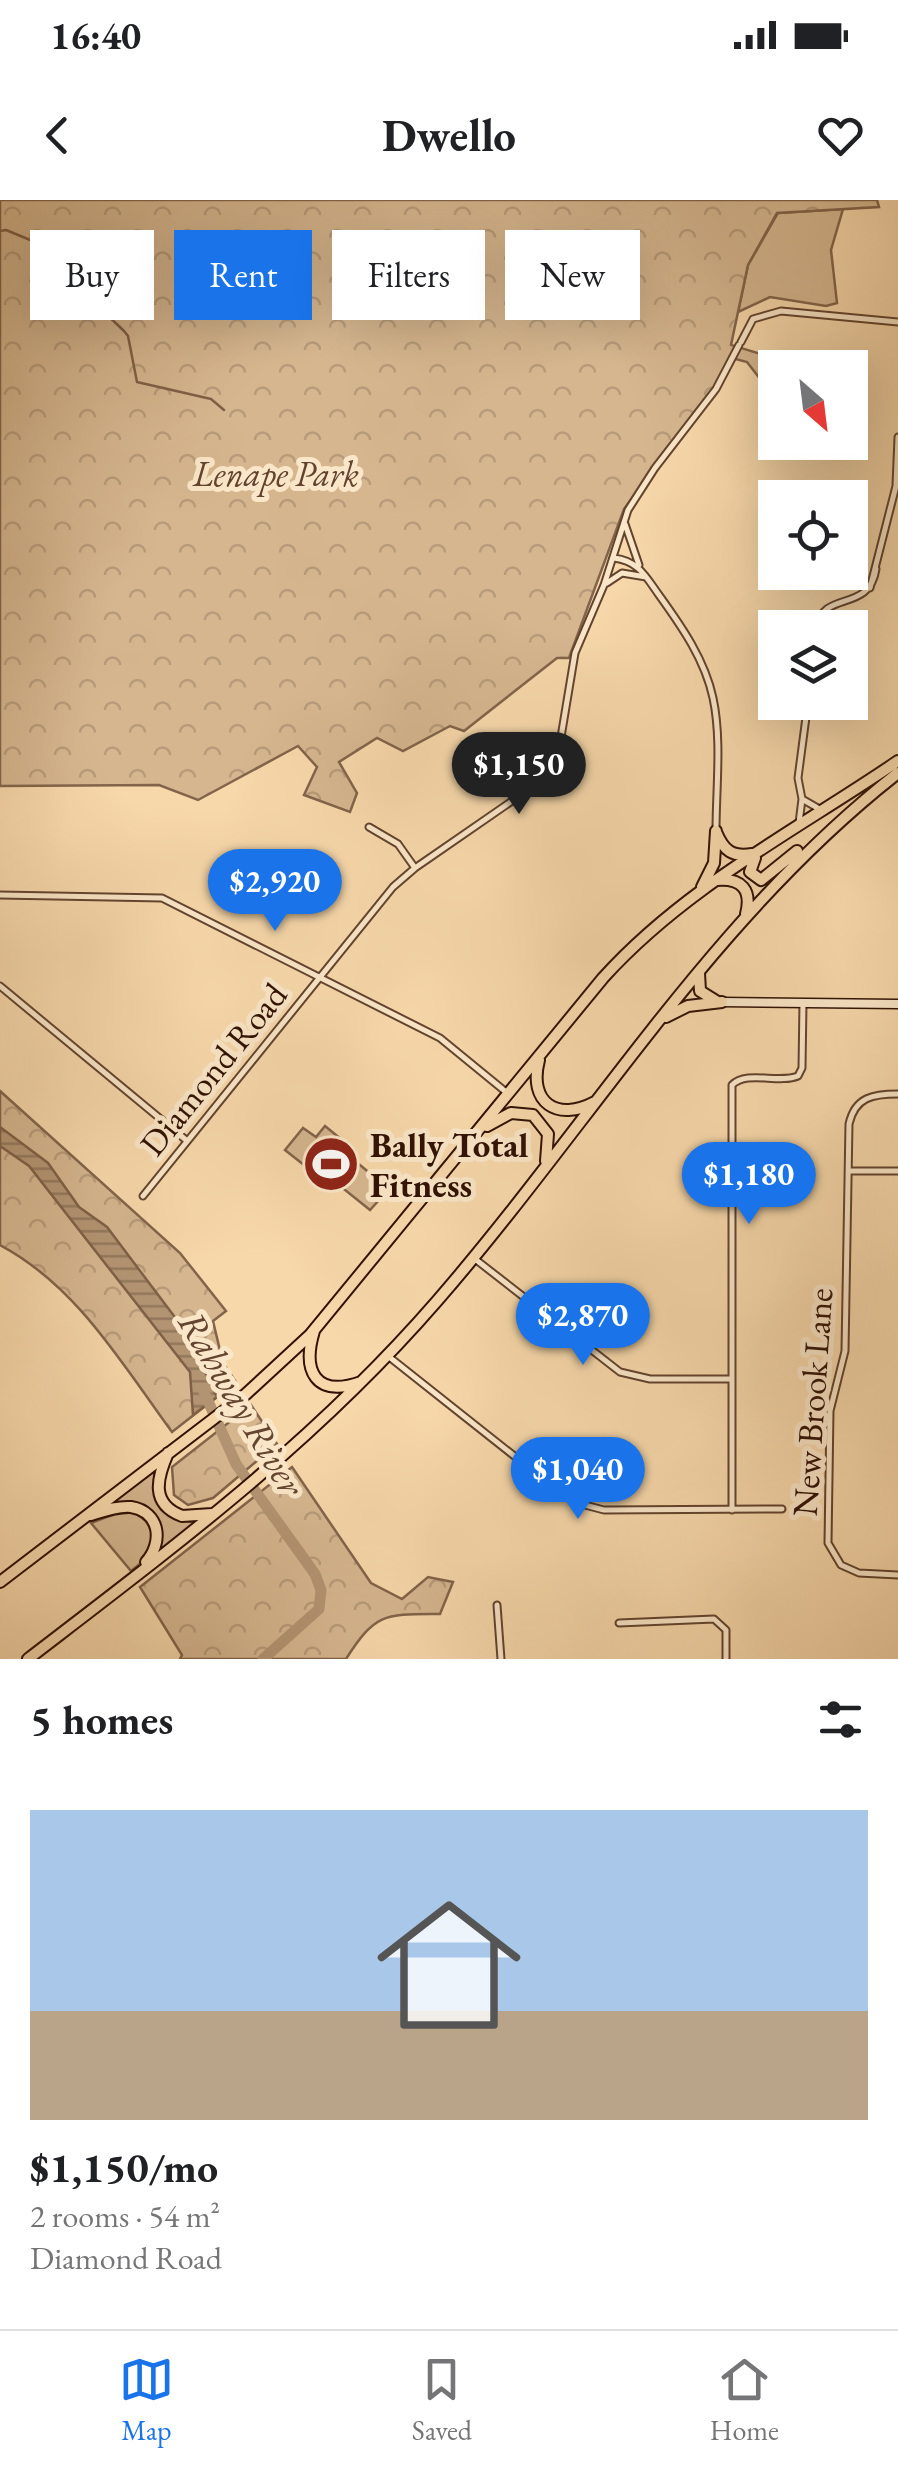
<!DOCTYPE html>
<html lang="en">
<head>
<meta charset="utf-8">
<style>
  body { margin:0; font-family:"EB Garamond",serif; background:#f6f6f6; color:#202124; height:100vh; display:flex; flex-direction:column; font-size:38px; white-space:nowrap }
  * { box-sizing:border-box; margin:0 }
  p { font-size:32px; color:#757577 }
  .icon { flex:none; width:55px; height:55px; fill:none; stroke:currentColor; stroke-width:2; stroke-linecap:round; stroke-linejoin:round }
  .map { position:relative; height:1459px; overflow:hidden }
  .details { display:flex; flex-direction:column; background:#fff; flex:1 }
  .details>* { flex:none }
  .banner { position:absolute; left:30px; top:30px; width:840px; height:90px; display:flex; gap:20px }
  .needle { width:65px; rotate:152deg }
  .fabs { position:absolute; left:758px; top:150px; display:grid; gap:20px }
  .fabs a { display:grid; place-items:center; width:110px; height:110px; border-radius:0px; background:#fff; box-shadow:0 10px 40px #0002; font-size:50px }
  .price { position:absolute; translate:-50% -85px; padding:0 22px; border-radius:35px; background:#1a73e8; color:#fff; font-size:32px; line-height:65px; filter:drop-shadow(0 2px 5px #0008) }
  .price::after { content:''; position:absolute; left:50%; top:60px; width:30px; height:22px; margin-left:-15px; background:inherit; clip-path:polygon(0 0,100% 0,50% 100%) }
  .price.current { background:#222; color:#fff }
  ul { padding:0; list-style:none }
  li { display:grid; align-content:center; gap:20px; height:530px; padding:0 30px }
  li span { display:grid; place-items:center; height:310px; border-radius:0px; color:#555 }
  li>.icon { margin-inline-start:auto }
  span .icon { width:180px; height:180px; fill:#fffc; stroke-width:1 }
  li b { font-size:42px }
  h2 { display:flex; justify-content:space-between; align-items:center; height:120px; padding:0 30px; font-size:42px }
  .pill { padding:0 35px; border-radius:0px; background:#fff; box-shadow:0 10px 40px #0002; font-size:35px; line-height:90px }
  .pill.current { background:#1a73e8; color:#fff }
  .status { display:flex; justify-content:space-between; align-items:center; height:70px; padding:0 50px; background:#fff; direction:ltr }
  .status svg { height:28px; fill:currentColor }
  header { display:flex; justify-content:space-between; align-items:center; height:130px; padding:0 30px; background:#fff; font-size:45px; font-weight:700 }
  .tabs { display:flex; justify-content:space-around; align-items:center; height:140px; border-top:2px solid #e0e0e0; background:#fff; font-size:28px; color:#757577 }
  .tabs a { display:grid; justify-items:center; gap:5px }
  .tabs .current { color:#1a73e8 }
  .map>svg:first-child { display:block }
  .grass { fill:#d5b68f; stroke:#82644a; stroke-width:2.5 }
  .forest { fill:url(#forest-crowns); stroke:#82644a; stroke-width:2.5 }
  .water { fill:url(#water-rules); stroke:#7f6046; stroke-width:2.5 }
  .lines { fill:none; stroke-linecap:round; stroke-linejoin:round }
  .stream { stroke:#7f6046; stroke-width:2.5 }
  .river { stroke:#b39472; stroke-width:11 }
  .street-casing { stroke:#62432e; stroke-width:9 }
  .secondary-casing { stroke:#301104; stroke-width:11 }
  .highway-casing { stroke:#301104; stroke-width:14 }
  .street { stroke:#fae6c8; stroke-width:5 }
  .secondary { stroke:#fae6c8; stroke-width:8 }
  .highway { stroke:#f7d8ab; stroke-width:10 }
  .labels { text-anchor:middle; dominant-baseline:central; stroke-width:10; stroke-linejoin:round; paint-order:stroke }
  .park-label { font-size:35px; font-style:italic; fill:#62432e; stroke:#fae6c8 }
  .street-label { font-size:35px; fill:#301104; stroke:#fae6c8 }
  .poi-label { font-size:35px; font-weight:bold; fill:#301104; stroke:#fae6c8; text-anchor:start }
  .water-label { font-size:38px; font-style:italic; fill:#644530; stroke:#fae6c8 }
</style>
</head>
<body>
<div class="status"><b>16:40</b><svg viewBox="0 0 49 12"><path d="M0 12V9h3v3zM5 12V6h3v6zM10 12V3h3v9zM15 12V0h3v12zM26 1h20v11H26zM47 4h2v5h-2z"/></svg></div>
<header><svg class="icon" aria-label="back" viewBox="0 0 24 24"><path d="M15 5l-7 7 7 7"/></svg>Dwello<svg class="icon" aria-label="heart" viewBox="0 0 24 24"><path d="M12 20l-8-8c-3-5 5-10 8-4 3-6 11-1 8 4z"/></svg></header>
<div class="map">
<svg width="898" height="1459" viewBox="0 0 898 1459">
  <defs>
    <pattern id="forest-crowns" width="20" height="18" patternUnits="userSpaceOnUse" patternTransform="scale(2.5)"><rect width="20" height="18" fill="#d5b68f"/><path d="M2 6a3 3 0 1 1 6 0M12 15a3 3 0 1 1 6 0" fill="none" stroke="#b79b7a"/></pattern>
    <pattern id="water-rules" width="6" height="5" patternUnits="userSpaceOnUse" patternTransform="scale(2.5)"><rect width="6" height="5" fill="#b39472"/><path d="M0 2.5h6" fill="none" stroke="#92775b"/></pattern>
  </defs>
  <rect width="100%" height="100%" fill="#f7d8ab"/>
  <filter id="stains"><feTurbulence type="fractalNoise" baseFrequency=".002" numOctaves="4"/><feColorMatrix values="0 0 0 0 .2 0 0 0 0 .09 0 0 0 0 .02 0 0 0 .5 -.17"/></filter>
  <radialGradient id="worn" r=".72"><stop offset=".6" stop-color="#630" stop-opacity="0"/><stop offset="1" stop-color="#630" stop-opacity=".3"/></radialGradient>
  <path class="grass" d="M 843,9 L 831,50 L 837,103 L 826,106 L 770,97 L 738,112 L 748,65 L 778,13 Z
    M 325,926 L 347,944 L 343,951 L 389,989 L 370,1010 L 334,981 L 326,978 L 323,980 L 285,950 L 303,928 L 316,937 Z
    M 154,1271 C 153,1297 168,1318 195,1323 L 163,1348 L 159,1347 L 160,1328 L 127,1303 L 112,1303 Z
    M 125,1310 C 145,1316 149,1322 155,1342 L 146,1359 L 131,1371 L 91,1323 Z"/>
  <path class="forest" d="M 0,0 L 877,0 L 879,7 L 777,13 L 748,65 L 731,145 L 804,167 L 775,168 L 775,198 L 747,162 L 732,158 L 725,173 L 624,309 L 569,458 L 557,458 L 464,531 L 450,526 L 403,551 L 377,538 L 339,562 L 357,593 L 350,612 L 304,595 L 317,567 L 298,546 L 198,600 L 159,585 L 0,586 Z
    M 0,891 L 180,1053 L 226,1111 L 213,1121 L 223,1163 L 236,1182 L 172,1232 C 122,1164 77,1086 0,1045 Z
    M 251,1205 L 277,1244 L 213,1298 L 188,1305 L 174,1295 L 172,1267 Z
    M 292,1267 L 371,1383 L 402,1399 L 428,1377 L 453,1382 L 440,1414 C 385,1414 376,1412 346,1459 L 180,1459 L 182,1455 L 140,1387 Z"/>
  <path class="water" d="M 0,927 L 48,963 L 79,1007 L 107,1027 L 186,1132 L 217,1197 L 193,1215 L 190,1172 L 29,966 L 0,946 Z"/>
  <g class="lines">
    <path class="stream" d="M 0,31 L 6,30 L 35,42 L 45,66 L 77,86 L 124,131 L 128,136 L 137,182 L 211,199 L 224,210"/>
    <path class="river" d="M 204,1192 L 236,1264 L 315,1374 L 321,1390 L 319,1409 L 263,1459"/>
    <g class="street-casing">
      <path id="street" d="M 741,142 L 753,119 L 781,111 L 898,122
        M 625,324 L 639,365
        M 614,358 C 639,361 646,377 659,395 C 682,427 705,460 713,498 C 722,540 716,588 716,631
        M 607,383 L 622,373 L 646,377
        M 870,388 L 896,286 L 898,237
        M 817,428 C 822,389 869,414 876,369
        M 802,599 L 821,610
        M 799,623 L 802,599 L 798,578 L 808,502
        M 369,627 L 398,644 L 415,668
        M 0,695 L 162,698 L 440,838 L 506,892
        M 0,786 L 186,940
        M 898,894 C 873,894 855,897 849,924 L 845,1151 L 830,1211 L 828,1343 L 841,1365 L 859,1373 L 898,1375
        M 849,971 L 898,971
        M 143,996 L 393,687 L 415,668 L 525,592 L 548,569 L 560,543 L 575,453 L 604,385 L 628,310 L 655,268 L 716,189 L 739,145
        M 475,1059 L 620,1172 L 650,1179 L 729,1179
        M 388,1156 L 566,1297 L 581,1304 L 604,1310 L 782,1309
        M 732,1310 L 732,885 C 747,870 778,884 798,876 L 802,868 L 803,803
        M 497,1405 L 501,1459
        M 619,1423 L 714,1419 L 726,1430 L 726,1459"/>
    </g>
    <g class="secondary-casing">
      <path id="secondary" d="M 722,802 L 898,804"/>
    </g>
    <g class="highway-casing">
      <path id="highway" d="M 716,632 C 724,651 732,657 752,654
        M 755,658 L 750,672 L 761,680 L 797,651
        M 717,680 C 742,678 752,690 746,714
        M 702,687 L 714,663 L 716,631
        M 699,773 L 700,791 L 716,801
        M 666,817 L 688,806 L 722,802
        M 539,860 C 528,903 557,922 595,902
        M 487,926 L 511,913 L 533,915 L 548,934 L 546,961
        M 314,1131 C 302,1171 315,1198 361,1182
        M 168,1253 C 157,1278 150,1304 182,1316 L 212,1314
        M 91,1315 C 104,1311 117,1306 131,1307 C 161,1312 163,1343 146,1362
        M 0,1382 L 246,1194 L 310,1135 L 603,778 C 686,686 797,630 898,561
        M 28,1459 C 175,1346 314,1243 437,1101 C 590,925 712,718 898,573"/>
    </g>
    <use href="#street" class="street"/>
    <use href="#secondary" class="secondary"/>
    <use href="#highway" class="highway"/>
  </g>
  <defs>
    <g id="stadium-disc" transform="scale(2.875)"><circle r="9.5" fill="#8f2418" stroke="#fae6c8"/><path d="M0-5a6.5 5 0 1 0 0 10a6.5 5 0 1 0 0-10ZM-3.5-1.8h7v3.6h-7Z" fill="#fff"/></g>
  </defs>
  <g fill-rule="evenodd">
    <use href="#stadium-disc" x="331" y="964"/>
  </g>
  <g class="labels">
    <g class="park-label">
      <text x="276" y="273">Lenape Park</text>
    </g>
    <g class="street-label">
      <text transform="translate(213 869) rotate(-51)">Diamond Road</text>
      <text transform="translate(812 1202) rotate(-86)">New Brook Lane</text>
    </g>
    <g class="poi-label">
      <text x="370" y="944">Bally Total<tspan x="370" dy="40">Fitness</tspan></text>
    </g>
    <g class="water-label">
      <text transform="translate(242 1203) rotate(59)">Rahway River</text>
    </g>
  </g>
  <rect width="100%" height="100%" filter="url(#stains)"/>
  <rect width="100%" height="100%" fill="url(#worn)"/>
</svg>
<div class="fabs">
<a><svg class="needle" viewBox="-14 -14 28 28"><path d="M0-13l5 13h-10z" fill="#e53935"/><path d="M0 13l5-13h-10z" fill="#757577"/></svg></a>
<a><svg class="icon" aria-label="locate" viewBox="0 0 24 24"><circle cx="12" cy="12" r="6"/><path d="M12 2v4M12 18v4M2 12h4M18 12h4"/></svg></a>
<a><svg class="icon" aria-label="layers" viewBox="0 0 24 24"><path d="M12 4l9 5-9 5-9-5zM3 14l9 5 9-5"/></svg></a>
</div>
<b class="price current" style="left:519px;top:617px">$1,150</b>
<b class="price" style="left:275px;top:734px">$2,920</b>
<b class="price" style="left:749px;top:1027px">$1,180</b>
<b class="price" style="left:583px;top:1168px">$2,870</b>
<b class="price" style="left:578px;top:1322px">$1,040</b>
<div class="banner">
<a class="pill">Buy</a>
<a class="pill current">Rent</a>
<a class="pill">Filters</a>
<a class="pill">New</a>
</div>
</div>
<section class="details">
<h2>5 homes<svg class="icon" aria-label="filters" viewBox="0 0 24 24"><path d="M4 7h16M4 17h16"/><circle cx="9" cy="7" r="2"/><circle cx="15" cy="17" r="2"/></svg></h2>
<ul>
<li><span style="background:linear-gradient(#a9c7e8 65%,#b9a48a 0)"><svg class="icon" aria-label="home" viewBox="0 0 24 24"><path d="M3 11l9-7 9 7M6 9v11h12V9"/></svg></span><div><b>$1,150/mo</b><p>2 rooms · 54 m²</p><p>Diamond Road</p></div></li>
</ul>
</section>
<nav class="tabs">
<a class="current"><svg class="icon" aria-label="map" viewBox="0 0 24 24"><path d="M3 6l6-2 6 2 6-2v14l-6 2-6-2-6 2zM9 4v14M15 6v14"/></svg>Map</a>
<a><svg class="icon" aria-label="saved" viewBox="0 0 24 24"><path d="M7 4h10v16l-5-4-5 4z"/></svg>Saved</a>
<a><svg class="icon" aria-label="home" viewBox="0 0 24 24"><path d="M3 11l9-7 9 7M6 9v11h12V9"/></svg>Home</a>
</nav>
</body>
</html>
